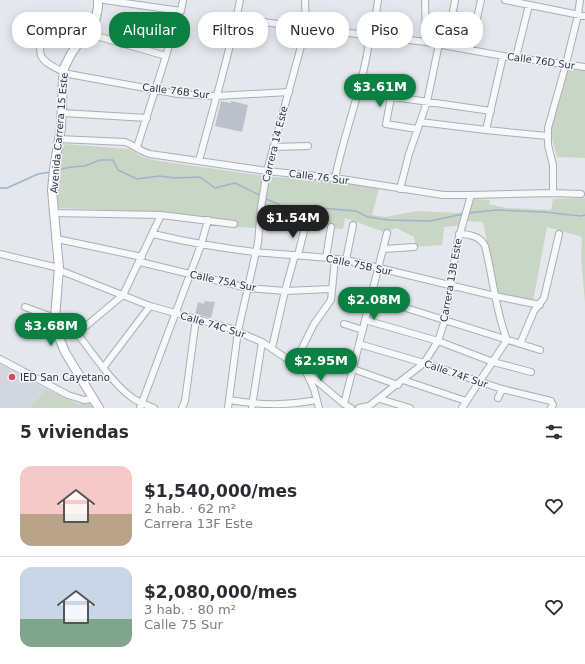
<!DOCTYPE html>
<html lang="es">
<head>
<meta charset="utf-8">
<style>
  body { margin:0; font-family:"DejaVu Sans",sans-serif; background:#f7f7f7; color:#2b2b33; height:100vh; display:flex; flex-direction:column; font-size:15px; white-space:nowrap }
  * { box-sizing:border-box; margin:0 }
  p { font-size:13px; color:#7c7c81 }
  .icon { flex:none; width:22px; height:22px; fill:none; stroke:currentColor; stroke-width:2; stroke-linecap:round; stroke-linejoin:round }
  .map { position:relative; height:408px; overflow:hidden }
  .sheet { display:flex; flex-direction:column; background:#fff; flex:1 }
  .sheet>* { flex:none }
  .guide { position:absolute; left:12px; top:12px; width:561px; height:36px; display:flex; gap:8px }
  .price { position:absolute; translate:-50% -34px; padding:0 9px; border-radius:14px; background:#0b8043; color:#fff; font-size:13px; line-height:26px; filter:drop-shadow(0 1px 2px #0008) }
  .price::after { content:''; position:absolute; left:50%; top:24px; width:12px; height:9px; margin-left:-6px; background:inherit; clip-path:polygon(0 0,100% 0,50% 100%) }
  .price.active { background:#222; color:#fff }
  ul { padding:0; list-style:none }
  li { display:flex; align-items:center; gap:12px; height:100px; padding:0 20px }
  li+li { border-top:1px solid #e1e1e2 }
  li span { display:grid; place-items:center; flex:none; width:112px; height:80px; border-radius:12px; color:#555 }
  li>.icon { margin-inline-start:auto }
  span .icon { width:48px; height:48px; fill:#fffc; stroke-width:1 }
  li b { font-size:17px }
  h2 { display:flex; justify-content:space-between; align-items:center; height:48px; padding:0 20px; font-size:17px }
  .pill { padding:0 14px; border-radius:16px; background:#fff; box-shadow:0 2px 10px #0003; font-size:14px; line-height:36px }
  .pill.active { background:#0b8043; color:#fff }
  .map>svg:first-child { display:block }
  .built { fill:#d2d6de }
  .green { fill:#c9d6c5 }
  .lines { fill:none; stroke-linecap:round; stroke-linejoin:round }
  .stream { stroke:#9fb4cc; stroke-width:1.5 }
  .building { fill:#bbc0ca }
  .minor-casing { stroke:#a9aeb7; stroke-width:8 }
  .major-casing { stroke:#a3abb8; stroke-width:10 }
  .minor { stroke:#f7f8fa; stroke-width:6 }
  .major { stroke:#fff; stroke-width:8 }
  .poi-dot { fill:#d1495b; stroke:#f4f6f9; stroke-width:1.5 }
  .labels { text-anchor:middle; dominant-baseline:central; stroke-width:3; stroke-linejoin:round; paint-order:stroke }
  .street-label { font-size:10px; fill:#2b3445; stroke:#f4f6f9 }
  .poi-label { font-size:10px; fill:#2b3445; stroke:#f4f6f9; text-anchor:start }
</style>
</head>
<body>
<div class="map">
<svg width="585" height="408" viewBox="0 0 585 408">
  <rect width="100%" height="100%" fill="#e4e7ec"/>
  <path class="built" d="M 0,364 L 46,389 L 30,408 L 0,408 Z"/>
  <path class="green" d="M 568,68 L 585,70 L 585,158 L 557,157 L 550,131 Z
    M 64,144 L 130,149 L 142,157 L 159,161 L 272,177 L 330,180 L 379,188 L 372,215 L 386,217 L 416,211 L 458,213 L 470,210 L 473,199 L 490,200 L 489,204 L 506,208 L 551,210 L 553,199 L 585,198 L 585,303 L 581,257 L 582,237 L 547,227 L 533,301 L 497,294 L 483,222 L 466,221 L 465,225 L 444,227 L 442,245 L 416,247 L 414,237 L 396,228 L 384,232 L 345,218 L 343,229 L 307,225 L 275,229 L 235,227 L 236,222 L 150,212 L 58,208 L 56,175 Z
    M 46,389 L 78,404 L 90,404 L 93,408 L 30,408 Z"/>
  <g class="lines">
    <path class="stream" d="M 58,170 L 71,167 L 85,166 L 100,160 L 113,160 L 118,170 L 137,179 L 159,176 L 175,178 L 200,177 L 215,188 L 235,183 L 261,196
      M 0,188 L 7,188 L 38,174 L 51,172
      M 264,198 L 289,209 L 309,207 L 356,211 L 368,217 L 389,220 L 430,221 L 463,214
      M 468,213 L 497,210 L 544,212 L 580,216 L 585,215"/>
  </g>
  <path class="building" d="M 221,101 L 231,103 L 231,101 L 248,105 L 242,132 L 215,126 Z
    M 204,301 L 215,302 L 211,318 L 195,314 L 198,302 L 204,304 Z"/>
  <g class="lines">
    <g class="minor-casing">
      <path id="minor" d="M 104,0 L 181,11 L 183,0
        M 425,0 L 426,42
        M 505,0 L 585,16
        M 236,18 L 306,28 L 426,42 L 503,56 L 585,67
        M 41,21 L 43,21 L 47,24 C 38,53 33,58 64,72
        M 86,33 L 166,56
        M 373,36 L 378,0
        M 447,45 L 455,0
        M 470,50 L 481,0
        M 516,57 L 529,5
        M 63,73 L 178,94 L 216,96 L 289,92
        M 359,92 L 491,111
        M 391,97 L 386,124 L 417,129
        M 62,113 L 147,118
        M 420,122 L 486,130 L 547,136
        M 486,130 L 503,56
        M 59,139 L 125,142 C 134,145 141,152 150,154 L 267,171 L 335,178 L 443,195 L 471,195 L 553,193 L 581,194
        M 137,147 L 166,56 L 170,42 L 174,10
        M 273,147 L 308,146
        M 199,161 C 213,107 230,54 240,0
        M 335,178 C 345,129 364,84 370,35
        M 400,189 L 409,154 L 427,102 L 439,44
        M 553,193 L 553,165 L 548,145 L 548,128 L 566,64 L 578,15 L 580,0
        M 54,213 L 161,215 L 234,224
        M 153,234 C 187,242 221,248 255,252 C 285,255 316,256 346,260 L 495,296 L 540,305
        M 459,234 C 470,234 480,236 485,246 C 493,277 495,309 507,340 L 462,408
        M 57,239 L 142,257
        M 383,249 L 414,247
        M 0,254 L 59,268
        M 298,255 L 305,227
        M 326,258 L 331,227
        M 346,260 L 353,225
        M 140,262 L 248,288 L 285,291 L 331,289
        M 59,270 L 150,306 L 229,328 L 262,342 L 305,371 L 344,404 L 351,408
        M 371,297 L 540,350
        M 25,307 L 55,318
        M 365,320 L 438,341 L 493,362 L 531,372
        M 344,324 L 363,330
        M 76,332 C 93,353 112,384 134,399 C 140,403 147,405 154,408
        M 58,337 L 76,332 L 86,326 L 123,295 L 161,215
        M 359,344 L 424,363 L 502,389 L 551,401 L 553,405 L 551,408
        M 520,344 L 534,311 L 544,298 L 559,234
        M 272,348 L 285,291 L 295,255
        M 0,359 L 68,395 L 84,400 L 93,399
        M 294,364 L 314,324 L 331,300 L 335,259
        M 103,368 L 150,306
        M 353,369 L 398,385
        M 307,374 L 314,389 L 319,408
        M 403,380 L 466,401
        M 498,398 L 502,389
        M 380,399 L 410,408
        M 229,400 C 261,405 284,406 317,400
        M 344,404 L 387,233
        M 252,406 L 262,342
        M 140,408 L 201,245 L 208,220
        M 182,408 L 185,401 L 196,319
        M 228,408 L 238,331 L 258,243 L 261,207 L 267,171 L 306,28 L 305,0
        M 359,408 L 369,406 L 424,363 L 438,341 L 445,320 L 457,244 L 471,195"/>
    </g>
    <g class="major-casing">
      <path id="major" d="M 98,0 L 98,7 L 96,18 L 71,54 L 64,68 L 63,80 L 61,128 L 54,169 L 52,190 L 59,268 L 55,318 L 56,330 L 65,352 L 99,408"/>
    </g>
    <use href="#minor" class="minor"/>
    <use href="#major" class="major"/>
  </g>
  <circle class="poi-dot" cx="12" cy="377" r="4"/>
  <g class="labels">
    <g class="street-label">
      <text transform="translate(541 61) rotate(8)">Calle 76D Sur</text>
      <text transform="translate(176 91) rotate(7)">Calle 76B Sur</text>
      <text transform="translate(59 133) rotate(-85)">Avenida Carrera 15 Este</text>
      <text transform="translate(275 144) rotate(-76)">Carrera 14 Este</text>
      <text transform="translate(319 177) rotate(7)">Calle 76 Sur</text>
      <text transform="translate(359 265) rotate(12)">Calle 75B Sur</text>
      <text transform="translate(451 280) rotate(-80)">Carrera 13B Este</text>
      <text transform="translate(223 281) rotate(12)">Calle 75A Sur</text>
      <text transform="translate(213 325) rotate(17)">Calle 74C Sur</text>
      <text transform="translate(456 374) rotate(19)">Calle 74F Sur</text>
    </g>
    <g class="poi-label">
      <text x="20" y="377">IED San Cayetano</text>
    </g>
  </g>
</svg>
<b class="price" style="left:380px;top:108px">$3.61M</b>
<b class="price active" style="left:293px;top:239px">$1.54M</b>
<b class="price" style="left:374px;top:321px">$2.08M</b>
<b class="price" style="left:51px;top:347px">$3.68M</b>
<b class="price" style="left:321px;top:382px">$2.95M</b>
<div class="guide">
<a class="pill">Comprar</a>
<a class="pill active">Alquilar</a>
<a class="pill">Filtros</a>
<a class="pill">Nuevo</a>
<a class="pill">Piso</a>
<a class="pill">Casa</a>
</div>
</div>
<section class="sheet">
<h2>5 viviendas<svg class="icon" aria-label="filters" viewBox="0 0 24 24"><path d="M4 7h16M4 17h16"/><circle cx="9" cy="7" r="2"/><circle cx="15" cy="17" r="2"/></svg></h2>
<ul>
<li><span style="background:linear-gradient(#f6c9c9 60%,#b9a48a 0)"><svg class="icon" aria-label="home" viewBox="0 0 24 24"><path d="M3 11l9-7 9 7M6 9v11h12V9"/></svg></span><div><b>$1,540,000/mes</b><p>2 hab. · 62 m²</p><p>Carrera 13F Este</p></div><svg class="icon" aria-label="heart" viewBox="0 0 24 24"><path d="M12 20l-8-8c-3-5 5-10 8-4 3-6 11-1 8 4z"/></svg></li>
<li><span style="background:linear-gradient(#c9d6e8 65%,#7fa58c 0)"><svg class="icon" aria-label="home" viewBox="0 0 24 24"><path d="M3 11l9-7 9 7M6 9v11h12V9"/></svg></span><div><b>$2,080,000/mes</b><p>3 hab. · 80 m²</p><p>Calle 75 Sur</p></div><svg class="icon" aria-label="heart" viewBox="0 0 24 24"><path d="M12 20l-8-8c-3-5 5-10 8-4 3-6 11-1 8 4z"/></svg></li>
</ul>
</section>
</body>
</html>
